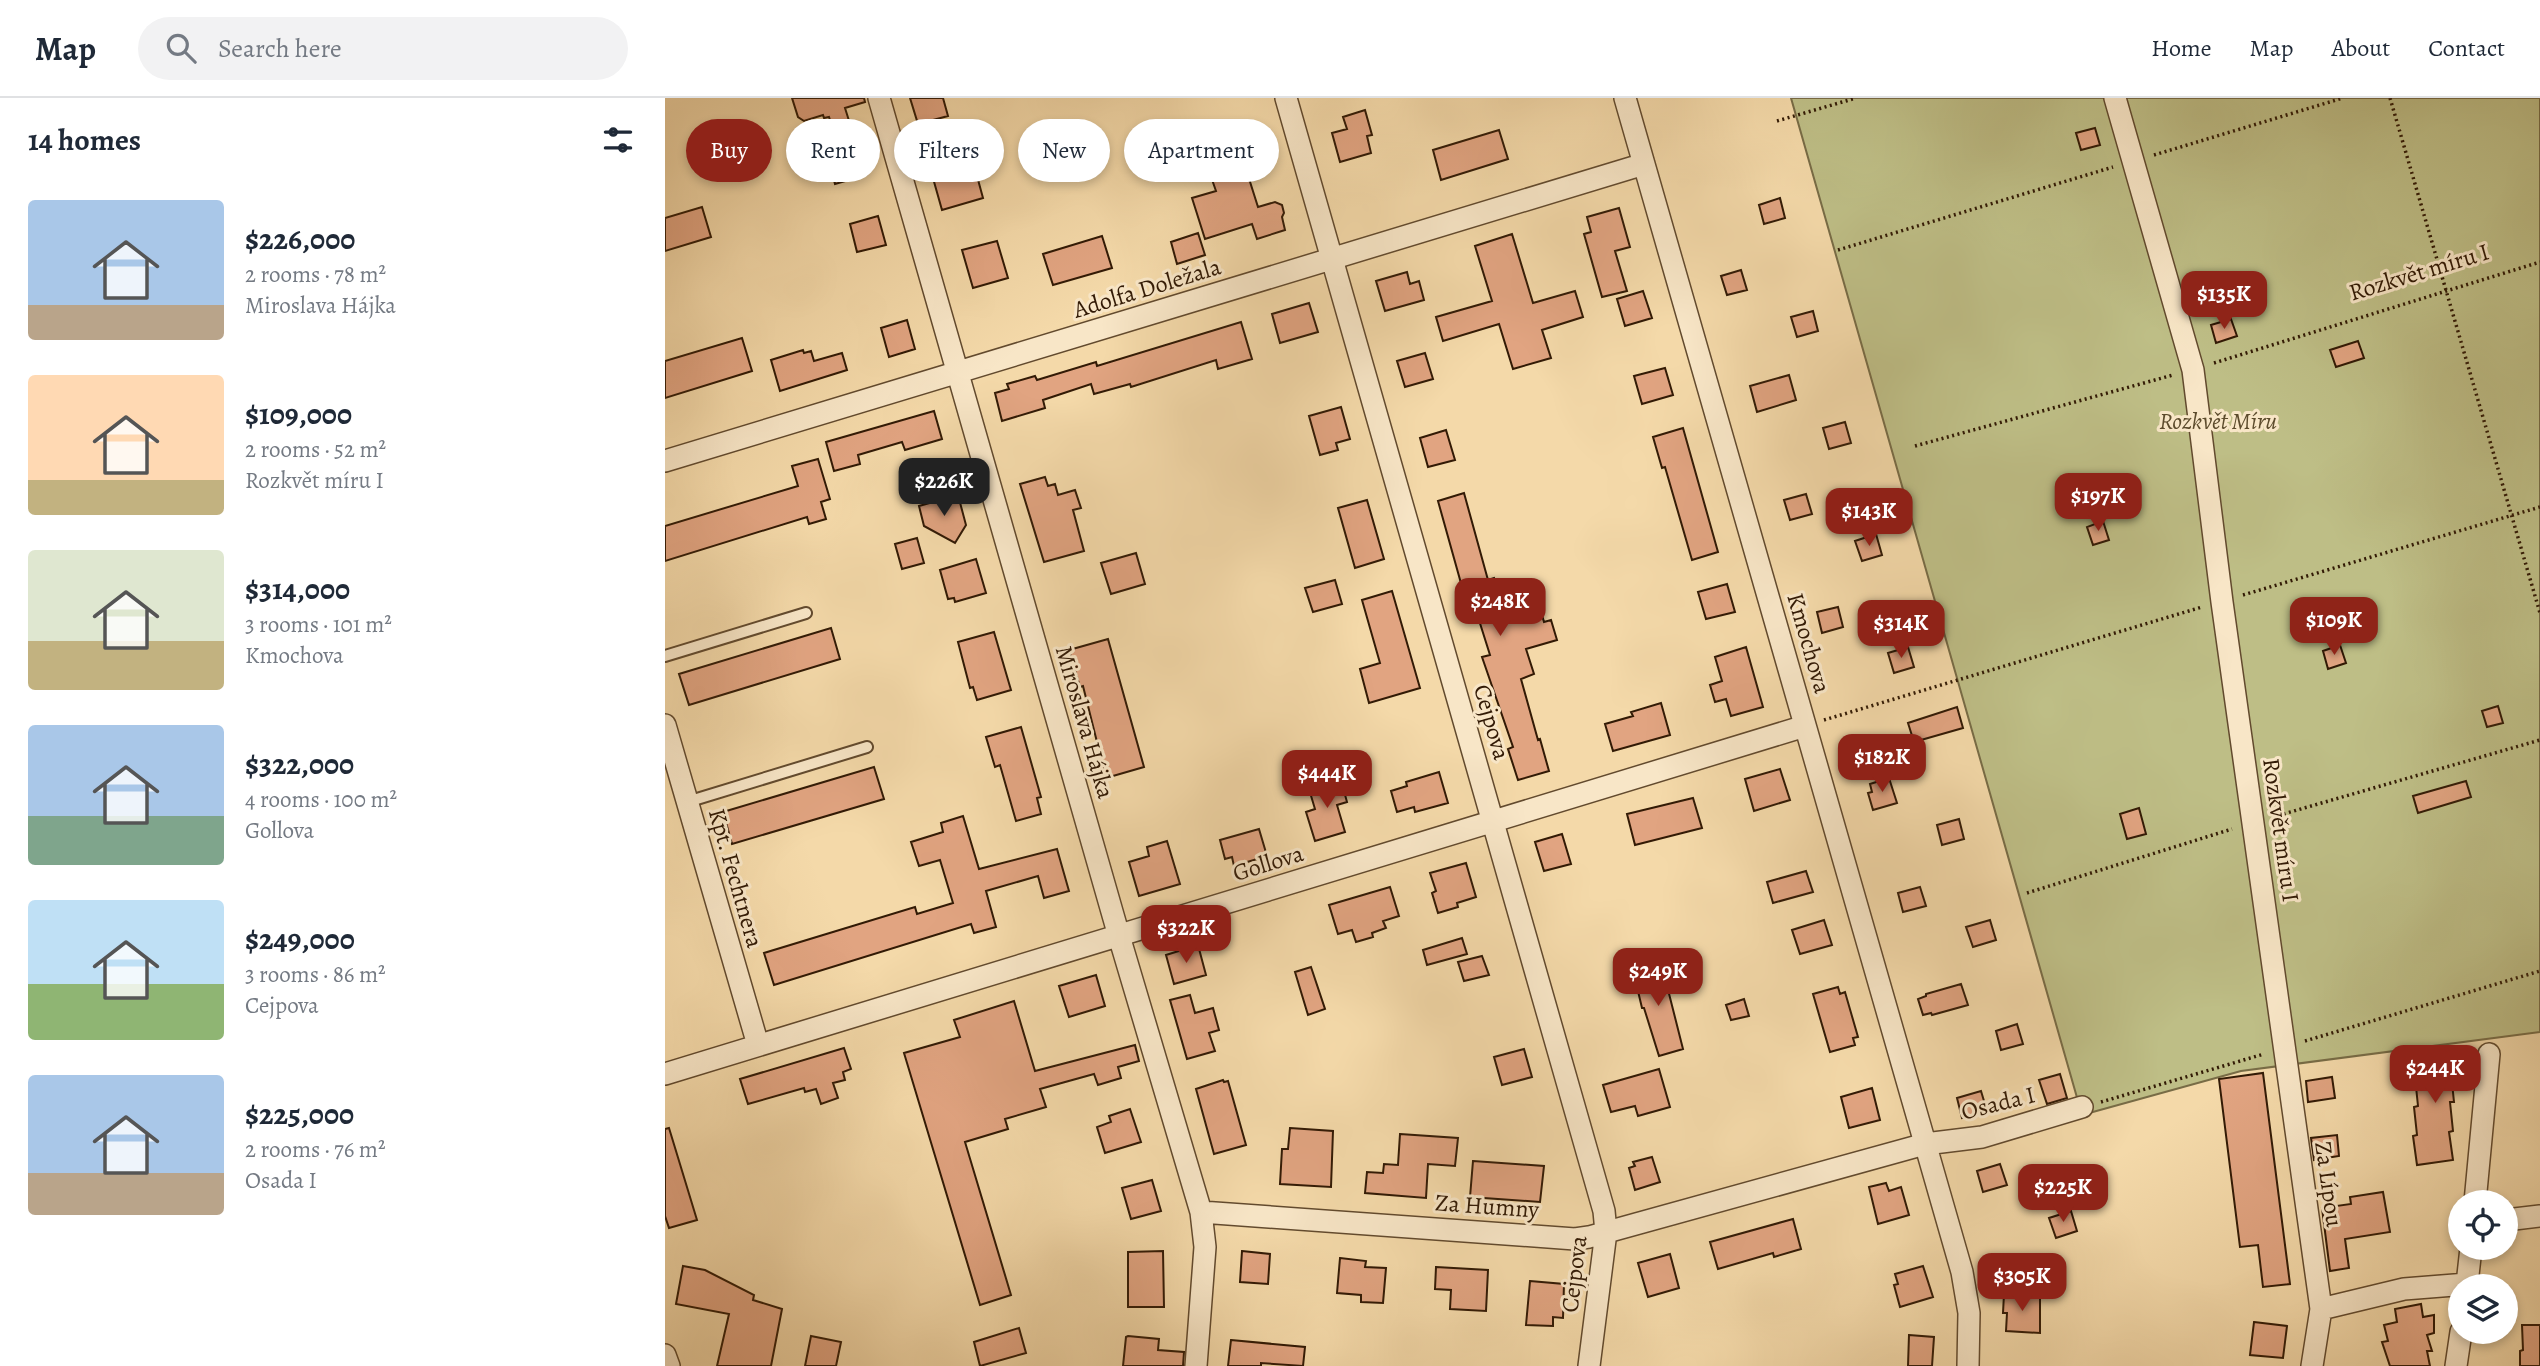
<!DOCTYPE html>
<html lang="en">
<head>
<meta charset="utf-8">
<style>
  body { margin:0; font-family:Alegreya,serif; background:#f2f2f3; color:#1f2937; height:100vh; display:flex; flex-direction:column; font-size:26px; white-space:nowrap }
  * { box-sizing:border-box; margin:0 }
  p { font-size:23px; color:#747a83 }
  .icon { flex:none; width:38px; height:38px; fill:none; stroke:currentColor; stroke-width:2; stroke-linecap:round; stroke-linejoin:round }
  .map { position:relative; flex:1; overflow:hidden }
  .details { display:flex; flex-direction:column; background:#fff; width:665px }
  .details>* { flex:none }
  .banner { position:absolute; left:21px; top:21px; width:665px; height:63px; display:flex; gap:14px }
  .controls { position:absolute; left:1783px; top:1092px; display:grid; gap:14px }
  .controls a { display:grid; place-items:center; width:70px; height:70px; border-radius:50%; background:#fff; box-shadow:0 4px 10px #0003; font-size:35px }
  .price { position:absolute; translate:-50% -60px; padding:0 16px; border-radius:14px; background:#8f2418; color:#fff; font-size:23px; line-height:46px; filter:drop-shadow(0 2px 4px #0008) }
  .price::after { content:''; position:absolute; left:50%; top:42px; width:21px; height:16px; margin-left:-10px; background:inherit; clip-path:polygon(0 0,100% 0,50% 100%) }
  .price.on { background:#222; color:#fff }
  ul { padding:0; list-style:none }
  li { display:flex; align-items:center; gap:21px; height:175px; padding:0 28px }
  li span { display:grid; place-items:center; flex:none; width:196px; height:140px; border-radius:7px; color:#555 }
  li>.icon { margin-inline-start:auto }
  span .icon { width:84px; height:84px; fill:#fffc; stroke-width:1 }
  li b { font-size:30px }
  h2 { display:flex; justify-content:space-between; align-items:center; height:84px; padding:0 28px; font-size:30px }
  .pill { padding:0 24px; border-radius:32px; background:#fff; box-shadow:0 4px 10px #0003; font-size:24px; line-height:63px }
  .pill.on { background:#8f2418; color:#fff }
  header { display:flex; align-items:center; gap:42px; box-sizing:border-box; height:98px; padding:0 35px; background:#fff; border-bottom:2px solid #e0e1e3 }
  header strong { font-size:33px }
  nav { display:flex; gap:38px; margin-inline-start:auto; font-size:24px }
  .search { width:490px; height:63px; background:#f2f2f3; display:flex; align-items:center; gap:18px; box-sizing:border-box; padding:0 24px; border-radius:38px; color:#747a83; font-size:26px }
  main { display:flex; flex:1; min-height:0 }
  .map>svg:first-child { display:block }
  .green { fill:#bebe86; stroke:#786c46; stroke-width:2 }
  .building { fill:#e1a481; stroke:#321a05; stroke-width:2 }
  .lines { fill:none; stroke-linecap:round; stroke-linejoin:round }
  .service-casing { stroke:#624a2e; stroke-width:14 }
  .minor-casing { stroke:#624a2e; stroke-width:24 }
  .path { stroke:#321a05; stroke-width:3.5; stroke-dasharray:2 3.5; stroke-linecap:butt }
  .service { stroke:#f8e6c7; stroke-width:10 }
  .minor { stroke:#f8e6c7; stroke-width:21 }
  .labels { text-anchor:middle; dominant-baseline:central; stroke-width:6; stroke-linejoin:round; paint-order:stroke }
  .street-label { font-size:24px; fill:#321a05; stroke:#f8e6c7 }
  .park-label { font-size:24px; font-style:italic; fill:#5c4b2c; stroke:#f8e6c7 }
</style>
</head>
<body>
<header>
<strong>Map</strong>
<div class="search"><svg class="icon" aria-label="search" viewBox="0 0 24 24"><circle cx="10" cy="10" r="6"/><path d="M15 15l6 6"/></svg>Search here</div>
<nav><a>Home</a><a>Map</a><a>About</a><a>Contact</a></nav>
</header>
<main>
<section class="details">
<h2>14 homes<svg class="icon" aria-label="filters" viewBox="0 0 24 24"><path d="M4 7h16M4 17h16"/><circle cx="9" cy="7" r="2"/><circle cx="15" cy="17" r="2"/></svg></h2>
<ul>
<li><span style="background:linear-gradient(#a9c7e8 75%,#b9a48a 0)"><svg class="icon" aria-label="home" viewBox="0 0 24 24"><path d="M3 11l9-7 9 7M6 9v11h12V9"/></svg></span><div><b>$226,000</b><p>2 rooms · 78 m²</p><p>Miroslava Hájka</p></div></li>
<li><span style="background:linear-gradient(#ffd9b3 75%,#c2b280 0)"><svg class="icon" aria-label="home" viewBox="0 0 24 24"><path d="M3 11l9-7 9 7M6 9v11h12V9"/></svg></span><div><b>$109,000</b><p>2 rooms · 52 m²</p><p>Rozkvět míru I</p></div></li>
<li><span style="background:linear-gradient(#dfe7d0 65%,#c2b280 0)"><svg class="icon" aria-label="home" viewBox="0 0 24 24"><path d="M3 11l9-7 9 7M6 9v11h12V9"/></svg></span><div><b>$314,000</b><p>3 rooms · 101 m²</p><p>Kmochova</p></div></li>
<li><span style="background:linear-gradient(#a9c7e8 65%,#7fa58c 0)"><svg class="icon" aria-label="home" viewBox="0 0 24 24"><path d="M3 11l9-7 9 7M6 9v11h12V9"/></svg></span><div><b>$322,000</b><p>4 rooms · 100 m²</p><p>Gollova</p></div></li>
<li><span style="background:linear-gradient(#bfe0f5 60%,#8fb573 0)"><svg class="icon" aria-label="home" viewBox="0 0 24 24"><path d="M3 11l9-7 9 7M6 9v11h12V9"/></svg></span><div><b>$249,000</b><p>3 rooms · 86 m²</p><p>Cejpova</p></div></li>
<li><span style="background:linear-gradient(#a9c7e8 70%,#b9a48a 0)"><svg class="icon" aria-label="home" viewBox="0 0 24 24"><path d="M3 11l9-7 9 7M6 9v11h12V9"/></svg></span><div><b>$225,000</b><p>2 rooms · 76 m²</p><p>Osada I</p></div></li>
</ul>
</section>
<div class="map">
<svg width="1875" height="1268" viewBox="0 0 1875 1268">
  <rect width="100%" height="100%" fill="#f4d9a9"/>
  <filter id="stains"><feTurbulence type="fractalNoise" baseFrequency=".00286" numOctaves="4"/><feColorMatrix values="0 0 0 0 .2 0 0 0 0 .09 0 0 0 0 .02 0 0 0 .5 -.17"/></filter>
  <radialGradient id="worn" r=".72"><stop offset=".6" stop-color="#630" stop-opacity="0"/><stop offset="1" stop-color="#630" stop-opacity=".3"/></radialGradient>
  <path class="green" d="M 1126,0 L 1875,0 L 1875,934 L 1576,973 L 1417,1017 Z"/>
  <path class="building" d="M 127,0 L 199,0 L 200,4 L 180,10 L 201,77 L 170,86 L 167,75 L 162,76 L 156,56 L 174,51 L 164,19 L 159,20 L 158,17 L 139,23 L 133,19 Z
    M 245,0 L 278,0 L 283,18 L 253,26 Z
    M 700,12 L 707,37 L 702,38 L 706,55 L 675,64 L 667,35 L 682,31 L 678,19 Z
    M 1430,30 L 1435,47 L 1416,52 L 1411,35 Z
    M 834,32 L 843,61 L 776,82 L 768,52 Z
    M 295,57 L 299,70 L 309,67 L 318,100 L 277,112 L 264,66 Z
    M 570,65 L 572,70 L 580,68 L 593,109 L 610,104 L 617,107 L 619,115 L 617,119 L 620,132 L 592,141 L 587,126 L 540,141 L 527,100 L 551,93 L 544,73 Z
    M 1115,100 L 1120,120 L 1099,126 L 1094,107 Z
    M 37,109 L 46,139 L 0,153 L 0,120 Z
    M 954,110 L 965,149 L 950,153 L 962,193 L 937,199 L 919,136 L 926,134 L 922,119 Z
    M 213,118 L 221,147 L 192,154 L 185,126 Z
    M 533,135 L 540,157 L 512,166 L 506,144 Z
    M 847,136 L 868,205 L 910,193 L 918,219 L 877,232 L 886,260 L 848,271 L 834,226 L 778,243 L 771,219 L 827,203 L 810,148 Z
    M 437,138 L 447,170 L 388,187 L 378,156 Z
    M 332,143 L 343,180 L 308,190 L 297,152 Z
    M 1076,172 L 1082,192 L 1062,197 L 1056,178 Z
    M 742,174 L 745,186 L 754,183 L 759,202 L 720,213 L 711,183 Z
    M 978,193 L 987,220 L 960,228 L 952,201 Z
    M 644,205 L 653,234 L 615,245 L 607,216 Z
    M 1148,213 L 1153,233 L 1132,239 L 1126,219 Z
    M 1566,221 L 1572,238 L 1551,245 L 1546,227 Z
    M 242,222 L 250,251 L 224,259 L 216,230 Z
    M 576,224 L 587,261 L 553,271 L 551,262 L 466,289 L 465,286 L 429,296 L 426,286 L 378,302 L 380,310 L 337,323 L 330,295 L 344,291 L 342,286 L 370,278 L 372,282 L 431,264 L 432,268 Z
    M 77,240 L 87,273 L 0,300 L 0,263 Z
    M 1693,243 L 1699,260 L 1671,269 L 1665,252 Z
    M 138,252 L 139,255 L 146,253 L 149,263 L 177,255 L 182,272 L 115,293 L 106,262 Z
    M 760,255 L 768,281 L 740,289 L 732,263 Z
    M 1000,270 L 1008,297 L 977,306 L 969,278 Z
    M 1124,277 L 1131,302 L 1092,314 L 1085,288 Z
    M 676,309 L 685,341 L 671,345 L 673,352 L 655,357 L 644,318 Z
    M 269,313 L 277,341 L 240,352 L 237,344 L 193,357 L 195,366 L 169,373 L 161,344 Z
    M 1180,324 L 1186,345 L 1164,351 L 1158,330 Z
    M 1018,330 L 1053,454 L 1027,462 L 1000,369 L 997,370 L 988,339 Z
    M 781,332 L 790,362 L 763,369 L 755,340 Z
    M 153,361 L 165,401 L 156,404 L 161,421 L 144,426 L 142,419 L 0,463 L 0,428 L 133,388 L 127,368 Z
    M 380,379 L 383,388 L 390,386 L 393,397 L 410,392 L 416,410 L 408,412 L 419,453 L 379,464 L 355,386 Z
    M 799,395 L 823,482 L 829,480 L 840,520 L 875,510 L 879,524 L 886,522 L 892,542 L 861,551 L 869,576 L 856,581 L 873,642 L 875,641 L 884,673 L 853,682 L 843,651 L 848,649 L 817,559 L 825,557 L 813,519 L 806,521 L 773,403 Z
    M 1141,396 L 1147,416 L 1125,422 L 1119,402 Z
    M 293,397 L 301,427 L 290,445 L 259,428 L 254,408 Z
    M 702,402 L 719,461 L 690,470 L 673,410 Z
    M 1438,423 L 1444,442 L 1428,447 L 1422,429 Z
    M 1211,436 L 1217,457 L 1197,463 L 1190,443 Z
    M 252,440 L 259,465 L 237,471 L 230,446 Z
    M 471,455 L 480,486 L 446,496 L 436,465 Z
    M 311,461 L 321,495 L 290,504 L 289,500 L 283,501 L 275,472 Z
    M 670,482 L 677,506 L 648,514 L 640,490 Z
    M 1062,486 L 1070,514 L 1041,521 L 1033,494 Z
    M 727,493 L 755,590 L 704,605 L 695,571 L 715,565 L 697,502 Z
    M 1173,509 L 1178,529 L 1157,535 L 1152,514 Z
    M 166,530 L 175,561 L 24,607 L 14,576 Z
    M 329,534 L 346,592 L 312,602 L 308,589 L 305,590 L 293,544 Z
    M 443,541 L 479,669 L 441,680 L 418,588 L 415,589 L 404,552 Z
    M 1675,547 L 1681,565 L 1663,571 L 1658,553 Z
    M 1081,549 L 1098,609 L 1066,618 L 1061,601 L 1050,604 L 1045,587 L 1057,583 L 1050,559 Z
    M 1243,549 L 1249,569 L 1229,575 L 1223,555 Z
    M 996,605 L 1005,637 L 948,653 L 940,626 L 968,618 L 966,614 Z
    M 1833,608 L 1838,625 L 1822,629 L 1817,613 Z
    M 1292,609 L 1298,630 L 1249,644 L 1243,625 Z
    M 356,629 L 376,699 L 372,700 L 376,716 L 351,723 L 335,667 L 330,669 L 321,639 Z
    M 209,669 L 219,701 L 67,746 L 58,714 Z
    M 1115,671 L 1125,702 L 1089,713 L 1080,681 Z
    M 774,674 L 783,705 L 750,714 L 749,709 L 732,714 L 726,693 L 742,688 L 741,684 Z
    M 1224,680 L 1232,705 L 1208,712 L 1203,695 L 1207,694 L 1205,686 Z
    M 676,682 L 682,704 L 672,707 L 680,734 L 650,743 L 641,714 L 650,711 L 644,691 Z
    M 1801,683 L 1806,699 L 1753,715 L 1748,698 Z
    M 1028,700 L 1037,730 L 970,747 L 962,716 Z
    M 1474,710 L 1481,736 L 1462,741 L 1455,716 Z
    M 298,718 L 314,771 L 392,751 L 404,793 L 379,800 L 373,778 L 321,793 L 331,829 L 309,835 L 306,826 L 109,887 L 99,855 L 250,809 L 252,816 L 288,805 L 275,762 L 254,768 L 246,744 L 278,734 L 276,725 Z
    M 1294,721 L 1299,741 L 1277,747 L 1272,727 Z
    M 594,731 L 602,758 L 569,768 L 567,759 L 560,761 L 555,742 Z
    M 897,736 L 906,766 L 879,773 L 870,744 Z
    M 502,743 L 515,786 L 474,798 L 464,764 L 484,758 L 482,749 Z
    M 801,765 L 811,799 L 792,805 L 793,809 L 773,815 L 767,795 L 771,793 L 765,775 Z
    M 1141,773 L 1148,794 L 1108,805 L 1102,784 Z
    M 725,789 L 734,818 L 718,823 L 721,830 L 707,835 L 708,839 L 691,844 L 687,832 L 673,836 L 664,807 Z
    M 1255,789 L 1261,808 L 1238,814 L 1233,795 Z
    M 1159,822 L 1167,847 L 1135,856 L 1127,832 Z
    M 1325,822 L 1331,842 L 1308,849 L 1301,829 Z
    M 797,840 L 802,856 L 762,867 L 758,852 Z
    M 533,847 L 541,877 L 509,886 L 501,857 Z
    M 817,858 L 824,877 L 799,883 L 793,864 Z
    M 996,864 L 1018,951 L 994,958 L 979,910 L 977,910 L 968,872 Z
    M 646,869 L 660,911 L 643,917 L 630,874 Z
    M 431,877 L 440,908 L 404,919 L 394,888 Z
    M 1296,886 L 1303,907 L 1267,917 L 1266,915 L 1258,917 L 1253,901 L 1261,898 L 1261,896 Z
    M 1173,889 L 1175,896 L 1180,894 L 1193,939 L 1188,940 L 1190,947 L 1165,954 L 1148,896 Z
    M 525,897 L 530,915 L 548,910 L 554,932 L 544,935 L 550,953 L 522,961 L 505,902 Z
    M 1079,901 L 1084,918 L 1066,922 L 1061,907 Z
    M 349,903 L 370,973 L 470,947 L 474,963 L 453,969 L 456,980 L 433,987 L 429,976 L 375,991 L 381,1009 L 340,1021 L 343,1031 L 300,1044 L 346,1197 L 315,1207 L 239,955 L 295,939 L 289,922 Z
    M 1352,926 L 1358,946 L 1336,952 L 1331,933 Z
    M 1791,949 L 1794,974 L 1786,975 L 1789,1004 L 1785,1004 L 1788,1033 L 1784,1034 L 1788,1062 L 1752,1067 L 1748,1038 L 1752,1037 L 1749,1009 L 1753,1008 L 1750,979 L 1754,979 L 1751,954 Z
    M 179,950 L 186,971 L 178,974 L 180,982 L 168,985 L 173,1000 L 156,1006 L 151,991 L 140,994 L 139,990 L 83,1006 L 75,981 Z
    M 859,951 L 867,979 L 837,987 L 829,959 Z
    M 994,971 L 1005,1009 L 973,1018 L 970,1008 L 946,1014 L 938,987 Z
    M 1598,975 L 1625,1186 L 1598,1189 L 1593,1147 L 1575,1149 L 1554,981 Z
    M 1395,976 L 1402,1000 L 1382,1006 L 1374,982 Z
    M 1667,979 L 1670,1000 L 1643,1004 L 1641,983 Z
    M 558,982 L 559,984 L 563,983 L 581,1047 L 549,1056 L 531,991 Z
    M 1207,990 L 1215,1022 L 1184,1030 L 1176,999 Z
    M 1316,993 L 1322,1013 L 1297,1020 L 1292,1000 Z
    M 465,1011 L 476,1044 L 440,1055 L 432,1029 L 446,1024 L 444,1018 Z
    M 4,1030 L 32,1122 L 4,1130 L 0,1118 L 0,1031 Z
    M 625,1030 L 668,1033 L 666,1089 L 615,1086 L 617,1051 L 623,1051 Z
    M 735,1036 L 793,1040 L 790,1068 L 763,1066 L 761,1100 L 700,1095 L 702,1074 L 718,1075 L 719,1066 L 733,1067 Z
    M 1672,1037 L 1674,1058 L 1649,1062 L 1646,1040 Z
    M 987,1059 L 995,1084 L 970,1092 L 964,1070 L 970,1068 L 968,1064 Z
    M 808,1063 L 879,1068 L 875,1104 L 805,1099 Z
    M 1335,1066 L 1342,1087 L 1318,1094 L 1312,1073 Z
    M 487,1082 L 496,1113 L 466,1121 L 457,1090 Z
    M 1221,1085 L 1224,1093 L 1236,1089 L 1244,1117 L 1213,1126 L 1204,1089 Z
    M 1718,1094 L 1725,1134 L 1680,1141 L 1684,1170 L 1665,1173 L 1657,1110 L 1686,1106 L 1685,1099 Z
    M 1406,1113 L 1412,1133 L 1391,1140 L 1384,1120 Z
    M 1128,1121 L 1136,1151 L 1109,1159 L 1108,1155 L 1053,1171 L 1045,1144 Z
    M 498,1153 L 499,1209 L 463,1209 L 463,1154 Z
    M 577,1153 L 605,1156 L 603,1186 L 575,1184 Z
    M 1005,1156 L 1014,1190 L 983,1199 L 973,1165 Z
    M 675,1160 L 701,1163 L 700,1169 L 721,1170 L 718,1205 L 696,1204 L 696,1197 L 672,1195 Z
    M 18,1168 L 40,1172 L 89,1197 L 88,1202 L 117,1211 L 106,1268 L 52,1268 L 64,1216 L 11,1206 Z
    M 1258,1168 L 1268,1199 L 1235,1209 L 1229,1187 L 1233,1186 L 1230,1176 Z
    M 771,1169 L 823,1172 L 821,1213 L 785,1211 L 786,1192 L 770,1191 Z
    M 865,1183 L 899,1186 L 898,1220 L 888,1219 L 888,1228 L 861,1227 Z
    M 1339,1196 L 1375,1198 L 1375,1235 L 1341,1233 L 1342,1215 L 1338,1215 Z
    M 1756,1206 L 1758,1219 L 1769,1217 L 1769,1235 L 1762,1237 L 1767,1253 L 1762,1253 L 1765,1268 L 1725,1268 L 1717,1244 L 1723,1243 L 1719,1227 L 1732,1224 L 1730,1211 Z
    M 1589,1224 L 1622,1228 L 1618,1260 L 1585,1257 Z
    M 1857,1227 L 1875,1227 L 1875,1268 L 1855,1268 L 1855,1253 L 1858,1252 Z
    M 354,1230 L 361,1255 L 315,1268 L 309,1244 Z
    M 1244,1237 L 1269,1239 L 1267,1268 L 1243,1268 Z
    M 146,1238 L 176,1244 L 171,1268 L 140,1268 Z
    M 463,1238 L 494,1241 L 493,1252 L 519,1254 L 518,1268 L 458,1268 L 461,1239 Z
    M 566,1242 L 640,1249 L 638,1268 L 596,1265 L 596,1268 L 563,1268 Z"/>
  <g class="lines">
    <g class="service-casing">
      <path id="service" d="M 0,558 L 141,515
        M 22,704 L 202,649"/>
    </g>
    <g class="minor-casing">
      <path id="minor" d="M 214,0 L 454,838 L 536,1114 L 540,1149 L 531,1268
        M 621,0 L 939,1113 L 941,1134 L 924,1268
        M 960,0 L 1297,1174 L 1304,1215 L 1303,1268
        M 1450,0 L 1528,272 L 1557,504 L 1656,1211
        M 0,363 L 979,66
        M 0,627 L 93,947
        M 0,976 L 1140,628
        M 1810,1104 L 1824,956
        M 536,1114 L 910,1141 L 924,1139 L 1260,1046 L 1317,1039 L 1417,1009
        M 1841,1122 L 1875,1118
        M 1802,1186 L 1806,1150
        M 0,1257 L 4,1268
        M 1647,1268 L 1656,1211 L 1739,1191 L 1802,1186 L 1802,1188
        M 1791,1268 L 1796,1234"/>
    </g>
    <path class="path" d="M 1725,0 L 1875,515
      M 1112,23 L 1191,0
      M 1489,57 L 1678,0
      M 1173,152 L 1448,69
      M 1549,265 L 1875,164
      M 1250,348 L 1508,277
      M 1578,497 L 1875,409
      M 1159,622 L 1537,509
      M 1608,719 L 1875,642
      M 1362,795 L 1567,731
      M 1640,943 L 1875,873
      M 1436,1004 L 1599,956"/>
    <use href="#service" class="service"/>
    <use href="#minor" class="minor"/>
  </g>
  <g class="labels">
    <g class="street-label">
      <text transform="translate(1754 174) rotate(-17)">Rozkvět míru I</text>
      <text transform="translate(482 190) rotate(-17)">Adolfa Doležala</text>
      <text transform="translate(1144 545) rotate(74)">Kmochova</text>
      <text transform="translate(420 624) rotate(74)">Miroslava Hájka</text>
      <text transform="translate(827 624) rotate(74)">Cejpova</text>
      <text transform="translate(1616 732) rotate(82)">Rozkvět míru I</text>
      <text transform="translate(603 765) rotate(-17)">Gollova</text>
      <text transform="translate(71 780) rotate(74)">Kpt. Fechtnera</text>
      <text transform="translate(1333 1005) rotate(-14)">Osada I</text>
      <text transform="translate(1664 1086) rotate(82)">Za Lípou</text>
      <text transform="translate(822 1108) rotate(4)">Za Humny</text>
      <text transform="translate(909 1176) rotate(-83)">Cejpova</text>
    </g>
    <g class="park-label">
      <text x="1553" y="323">Rozkvět Míru</text>
    </g>
  </g>
  <rect width="100%" height="100%" filter="url(#stains)"/>
  <rect width="100%" height="100%" fill="url(#worn)"/>
</svg>
<div class="controls">
<a><svg class="icon" aria-label="locate" viewBox="0 0 24 24"><circle cx="12" cy="12" r="6"/><path d="M12 2v4M12 18v4M2 12h4M18 12h4"/></svg></a>
<a><svg class="icon" aria-label="layers" viewBox="0 0 24 24"><path d="M12 4l9 5-9 5-9-5zM3 14l9 5 9-5"/></svg></a>
</div>
<b class="price" style="left:1559px;top:233px">$135K</b>
<b class="price on" style="left:279px;top:420px">$226K</b>
<b class="price" style="left:1433px;top:435px">$197K</b>
<b class="price" style="left:1204px;top:450px">$143K</b>
<b class="price" style="left:835px;top:540px">$248K</b>
<b class="price" style="left:1669px;top:559px">$109K</b>
<b class="price" style="left:1236px;top:562px">$314K</b>
<b class="price" style="left:1217px;top:696px">$182K</b>
<b class="price" style="left:662px;top:712px">$444K</b>
<b class="price" style="left:521px;top:867px">$322K</b>
<b class="price" style="left:993px;top:910px">$249K</b>
<b class="price" style="left:1770px;top:1007px">$244K</b>
<b class="price" style="left:1398px;top:1126px">$225K</b>
<b class="price" style="left:1357px;top:1215px">$305K</b>
<div class="banner">
<a class="pill on">Buy</a>
<a class="pill">Rent</a>
<a class="pill">Filters</a>
<a class="pill">New</a>
<a class="pill">Apartment</a>
</div>
</div>
</main>
</body>
</html>
